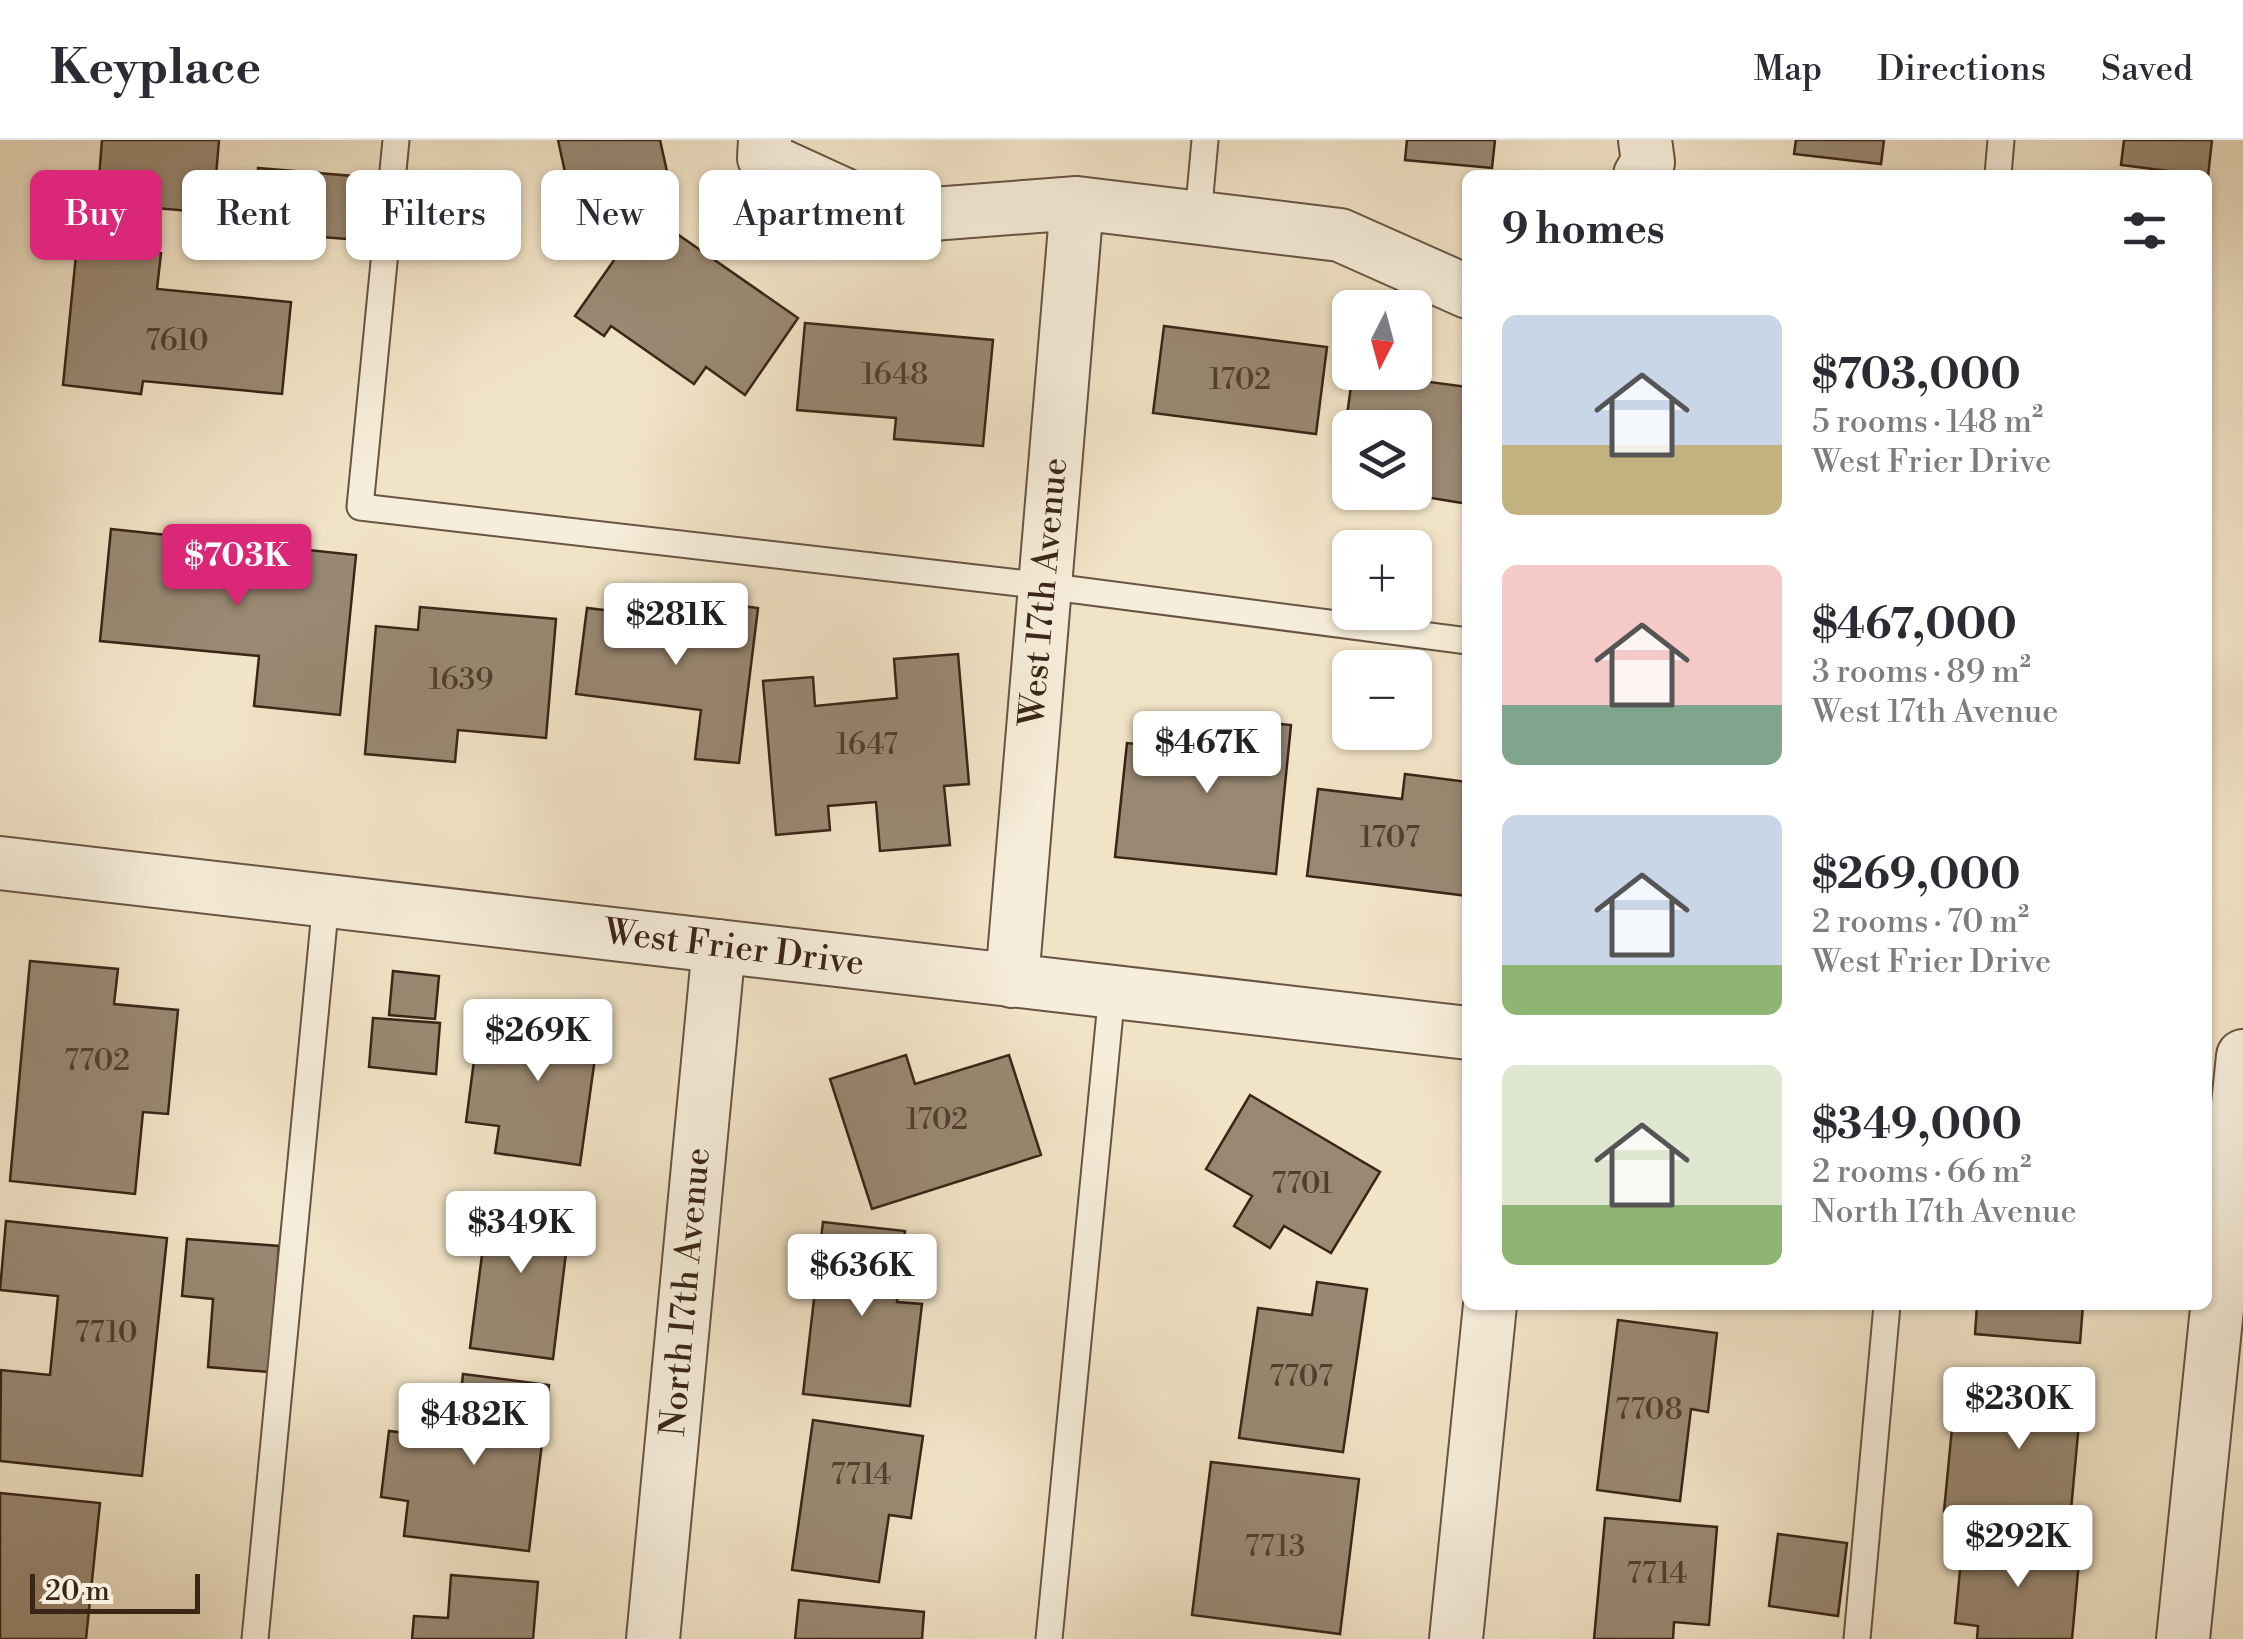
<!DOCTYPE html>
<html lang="en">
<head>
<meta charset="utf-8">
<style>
  body { margin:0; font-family:"Libre Bodoni",serif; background:#f7f7f7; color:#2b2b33; height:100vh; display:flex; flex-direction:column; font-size:38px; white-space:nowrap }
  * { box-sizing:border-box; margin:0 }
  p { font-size:32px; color:#7c7c81 }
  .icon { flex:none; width:55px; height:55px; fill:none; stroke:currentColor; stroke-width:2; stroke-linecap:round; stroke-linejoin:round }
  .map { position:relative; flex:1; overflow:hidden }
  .drawer { position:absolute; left:1462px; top:30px; width:750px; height:1140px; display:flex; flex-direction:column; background:#fff; border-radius:15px; box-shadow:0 2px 8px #0004 }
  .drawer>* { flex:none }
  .guide { position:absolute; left:30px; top:30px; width:950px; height:90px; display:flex; gap:20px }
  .needle { width:65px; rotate:186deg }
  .controls { position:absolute; left:1332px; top:150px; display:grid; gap:20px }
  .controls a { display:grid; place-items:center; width:100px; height:100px; border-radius:15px; background:#fff; box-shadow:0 2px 8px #0004; font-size:50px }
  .scale { position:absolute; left:30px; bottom:25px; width:170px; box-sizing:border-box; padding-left:10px; border:5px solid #3a2517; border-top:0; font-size:28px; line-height:35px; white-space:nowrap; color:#3a2517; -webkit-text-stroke:8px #f6edda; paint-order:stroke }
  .price { position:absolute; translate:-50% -85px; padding:0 22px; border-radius:10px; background:#fff; color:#222; font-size:32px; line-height:65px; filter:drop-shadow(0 2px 5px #0008) }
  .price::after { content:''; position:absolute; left:50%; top:60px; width:30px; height:22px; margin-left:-15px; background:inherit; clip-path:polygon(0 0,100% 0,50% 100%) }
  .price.active { background:#db2777; color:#fff }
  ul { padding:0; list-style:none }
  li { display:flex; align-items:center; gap:30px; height:250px; padding:0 40px }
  li span { display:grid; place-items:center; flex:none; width:280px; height:200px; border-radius:15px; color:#555 }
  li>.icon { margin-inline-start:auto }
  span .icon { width:120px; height:120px; fill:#fffc; stroke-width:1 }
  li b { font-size:42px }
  h2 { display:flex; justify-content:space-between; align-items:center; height:120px; padding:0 40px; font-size:42px }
  .tag { padding:0 35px; border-radius:15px; background:#fff; box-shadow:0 2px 8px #0004; font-size:35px; line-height:90px }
  .tag.active { background:#db2777; color:#fff }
  header { display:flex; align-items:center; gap:60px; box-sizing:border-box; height:140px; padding:0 50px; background:#fff; border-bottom:2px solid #e1e1e2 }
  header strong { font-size:48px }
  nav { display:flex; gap:55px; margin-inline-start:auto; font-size:35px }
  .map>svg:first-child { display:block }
  .building { fill:#998872; stroke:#3a2517; stroke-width:2.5 }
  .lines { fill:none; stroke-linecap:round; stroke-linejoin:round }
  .lane-casing { stroke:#685443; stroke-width:29 }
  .street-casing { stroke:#685443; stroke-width:56 }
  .lane { stroke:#f6edda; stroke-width:25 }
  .street { stroke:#f6edda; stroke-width:52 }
  .labels { text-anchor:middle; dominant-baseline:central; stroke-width:8; stroke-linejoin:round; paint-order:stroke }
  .number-label { font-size:30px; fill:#523e2e }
  .street-label { font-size:35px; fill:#3a2517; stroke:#f6edda }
</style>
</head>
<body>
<header>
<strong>Keyplace</strong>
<nav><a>Map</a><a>Directions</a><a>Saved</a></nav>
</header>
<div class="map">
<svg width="2243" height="1499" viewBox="0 0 2243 1499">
  <rect width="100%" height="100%" fill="#f1e3c6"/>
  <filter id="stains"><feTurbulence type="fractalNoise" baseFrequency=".002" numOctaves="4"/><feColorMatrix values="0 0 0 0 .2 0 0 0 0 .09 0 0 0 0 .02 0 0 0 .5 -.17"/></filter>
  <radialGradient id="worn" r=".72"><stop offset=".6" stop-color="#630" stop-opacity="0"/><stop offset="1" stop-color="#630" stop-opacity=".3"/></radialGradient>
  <path class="building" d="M 102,0 L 219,0 L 213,73 L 97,63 Z
    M 558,0 L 660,0 L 674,63 L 576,83 Z
    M 1407,0 L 1495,0 L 1492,28 L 1405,20 Z
    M 1796,0 L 1884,0 L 1881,24 L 1794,14 Z
    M 2124,0 L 2212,0 L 2208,36 L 2121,25 Z
    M 258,28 L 365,37 L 360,100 L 253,92 Z
    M 647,73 L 798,178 L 745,255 L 706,227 L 694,244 L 611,186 L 604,196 L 575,176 Z
    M 77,105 L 161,113 L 157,149 L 291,162 L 282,254 L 143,241 L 141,254 L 63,245 Z
    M 805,183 L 993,200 L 983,306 L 894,299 L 896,278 L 797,270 Z
    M 1164,186 L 1327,207 L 1316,294 L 1153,273 Z
    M 1353,232 L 1468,247 L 1468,364 L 1425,357 L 1428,330 L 1415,329 L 1415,288 L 1350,288 L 1350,320 L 1341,318 Z
    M 111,389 L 356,415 L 340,575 L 254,566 L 259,516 L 100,501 Z
    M 713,462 L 758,468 L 739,623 L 695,619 L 701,570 L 576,554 L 587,468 L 710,483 Z
    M 420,467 L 556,479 L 546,598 L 458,590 L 455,622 L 365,614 L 376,486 L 418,490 Z
    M 958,514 L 969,644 L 944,646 L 950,705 L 880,711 L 876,662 L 828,666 L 830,690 L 776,695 L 763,541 L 813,537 L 815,566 L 897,558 L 894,519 Z
    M 1179,574 L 1291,585 L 1276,734 L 1115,717 L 1127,603 L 1175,608 Z
    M 1405,634 L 1468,642 L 1468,756 L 1307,736 L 1318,649 L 1402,659 Z
    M 30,821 L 118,829 L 114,864 L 178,870 L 168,974 L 143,972 L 135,1054 L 10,1041 Z
    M 393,831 L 439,836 L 435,879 L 389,875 Z
    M 516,864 L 601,875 L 580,1025 L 495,1013 L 499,986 L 466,982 L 476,905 L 509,910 Z
    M 373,878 L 440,883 L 436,934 L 369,927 Z
    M 906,915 L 915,944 L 1009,915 L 1041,1015 L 872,1069 L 830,939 Z
    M 1250,955 L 1380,1032 L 1331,1113 L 1284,1086 L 1270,1108 L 1234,1086 L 1252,1056 L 1206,1029 Z
    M 490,1053 L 572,1064 L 553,1219 L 470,1208 Z
    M 6,1081 L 167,1098 L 142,1336 L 0,1321 L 1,1230 L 50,1235 L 58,1156 L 0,1150 Z
    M 823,1082 L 905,1091 L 897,1162 L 922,1164 L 910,1266 L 803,1254 Z
    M 187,1099 L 279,1106 L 269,1232 L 208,1227 L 213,1159 L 182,1156 Z
    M 1317,1142 L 1367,1149 L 1343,1312 L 1239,1298 L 1258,1168 L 1312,1175 Z
    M 1977,1165 L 2083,1165 L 2080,1203 L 1975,1194 Z
    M 1618,1180 L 1717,1193 L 1708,1272 L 1691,1269 L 1680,1361 L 1597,1350 Z
    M 1999,1233 L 2083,1239 L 2070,1381 L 1944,1371 L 1953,1278 L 1995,1283 Z
    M 463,1234 L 549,1245 L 529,1411 L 404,1396 L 408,1361 L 381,1357 L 389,1291 L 456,1299 Z
    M 813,1280 L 923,1296 L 911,1378 L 889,1375 L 879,1442 L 792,1430 Z
    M 1211,1322 L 1359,1339 L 1340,1494 L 1192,1475 Z
    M 0,1353 L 100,1363 L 86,1499 L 0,1499 Z
    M 1605,1378 L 1717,1387 L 1709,1485 L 1674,1482 L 1673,1499 L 1594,1499 Z
    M 1778,1394 L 1847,1403 L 1838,1476 L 1769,1466 Z
    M 1963,1399 L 2080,1410 L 2072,1499 L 1977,1499 L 1978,1486 L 1955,1483 Z
    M 451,1435 L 538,1442 L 533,1499 L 412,1499 L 414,1476 L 448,1478 Z
    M 799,1460 L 924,1472 L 922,1499 L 795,1499 Z"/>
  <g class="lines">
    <g class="lane-casing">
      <path id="lane" d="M 396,0 L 360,367 L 1045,446 L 1468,501
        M 1998,35 L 2001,0
        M 1198,77 L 1205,0
        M 255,1499 L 326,761
        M 1049,1499 L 1112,852
        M 1857,1499 L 1887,1165"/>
    </g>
    <g class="street-casing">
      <path id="street" d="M 765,0 L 764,18 L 893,77 L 1077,63 L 1340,95 L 1468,152
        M 1640,35 L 1648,22 L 1645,0
        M 0,723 L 1468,893
        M 1012,841 L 1077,63
        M 653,1499 L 719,806
        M 1456,1499 L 1490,1165
        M 2183,1499 L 2243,916"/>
    </g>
    <use href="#lane" class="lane"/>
    <use href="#street" class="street"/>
  </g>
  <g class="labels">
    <g class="number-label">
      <text x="177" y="201">7610</text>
      <text x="895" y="235">1648</text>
      <text x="1240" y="240">1702</text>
      <text x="461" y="540">1639</text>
      <text x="867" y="605">1647</text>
      <text x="1390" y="698">1707</text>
      <text x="97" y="921">7702</text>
      <text x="937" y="980">1702</text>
      <text x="1302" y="1044">7701</text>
      <text x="106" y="1193">7710</text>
      <text x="1301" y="1237">7707</text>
      <text x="1649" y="1270">7708</text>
      <text x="861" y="1335">7714</text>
      <text x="1275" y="1407">7713</text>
      <text x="1657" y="1434">7714</text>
    </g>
    <g class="street-label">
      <text transform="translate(1044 452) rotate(-85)">West 17th Avenue</text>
      <text transform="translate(734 808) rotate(7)">West Frier Drive</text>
      <text transform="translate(686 1152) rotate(-85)">North 17th Avenue</text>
    </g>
  </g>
  <rect width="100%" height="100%" filter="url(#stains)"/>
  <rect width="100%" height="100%" fill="url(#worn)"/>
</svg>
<div class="controls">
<a><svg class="needle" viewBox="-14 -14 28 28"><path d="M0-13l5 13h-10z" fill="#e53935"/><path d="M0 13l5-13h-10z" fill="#7c7c81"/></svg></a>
<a><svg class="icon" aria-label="layers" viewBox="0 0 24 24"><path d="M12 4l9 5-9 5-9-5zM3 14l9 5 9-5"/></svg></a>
<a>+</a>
<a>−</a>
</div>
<div class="scale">20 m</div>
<b class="price active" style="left:237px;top:469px">$703K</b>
<b class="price" style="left:676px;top:528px">$281K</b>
<b class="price" style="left:1207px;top:656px">$467K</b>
<b class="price" style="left:538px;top:944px">$269K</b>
<b class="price" style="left:521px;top:1136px">$349K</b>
<b class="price" style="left:862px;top:1179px">$636K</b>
<b class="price" style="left:2019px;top:1312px">$230K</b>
<b class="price" style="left:474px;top:1328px">$482K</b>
<b class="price" style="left:2018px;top:1450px">$292K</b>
<div class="guide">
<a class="tag active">Buy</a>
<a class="tag">Rent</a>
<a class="tag">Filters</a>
<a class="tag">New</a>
<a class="tag">Apartment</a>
</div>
<section class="drawer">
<h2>9 homes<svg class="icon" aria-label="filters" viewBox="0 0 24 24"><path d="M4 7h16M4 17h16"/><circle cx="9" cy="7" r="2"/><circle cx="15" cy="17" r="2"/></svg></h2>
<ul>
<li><span style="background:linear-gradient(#c9d6e8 65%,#c2b280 0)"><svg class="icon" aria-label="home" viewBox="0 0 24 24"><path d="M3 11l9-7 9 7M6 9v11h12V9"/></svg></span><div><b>$703,000</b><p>5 rooms · 148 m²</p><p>West Frier Drive</p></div></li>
<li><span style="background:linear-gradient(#f6c9c9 70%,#7fa58c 0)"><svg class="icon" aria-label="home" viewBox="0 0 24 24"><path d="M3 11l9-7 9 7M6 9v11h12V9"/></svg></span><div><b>$467,000</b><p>3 rooms · 89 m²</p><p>West 17th Avenue</p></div></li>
<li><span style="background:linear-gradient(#c9d6e8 75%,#8fb573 0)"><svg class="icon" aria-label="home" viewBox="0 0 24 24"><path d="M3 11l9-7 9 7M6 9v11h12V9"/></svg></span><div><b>$269,000</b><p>2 rooms · 70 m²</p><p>West Frier Drive</p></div></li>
<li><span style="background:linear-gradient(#dfe7d0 70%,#8fb573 0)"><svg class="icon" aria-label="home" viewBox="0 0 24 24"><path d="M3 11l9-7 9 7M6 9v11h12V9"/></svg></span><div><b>$349,000</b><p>2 rooms · 66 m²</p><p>North 17th Avenue</p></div></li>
</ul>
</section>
</div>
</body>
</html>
